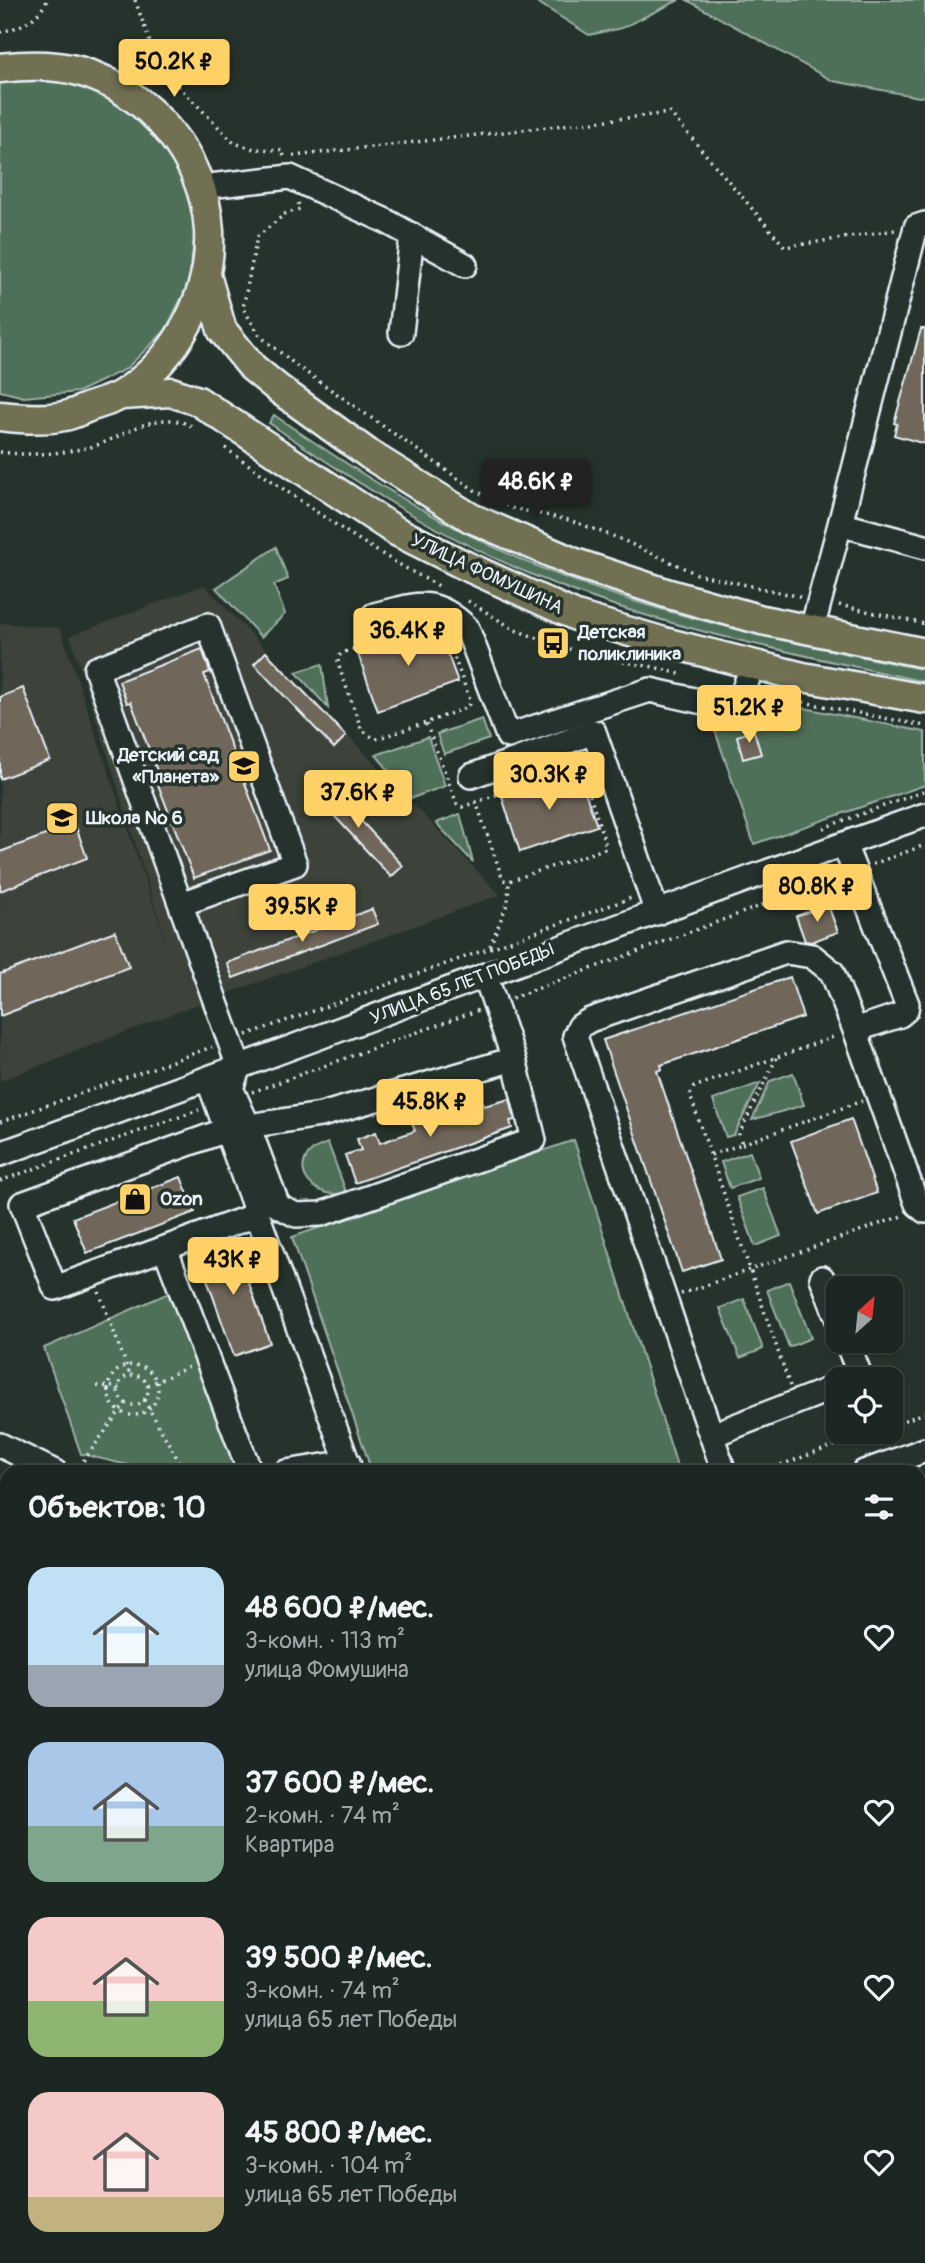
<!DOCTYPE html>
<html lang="ru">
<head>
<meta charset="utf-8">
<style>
  body { margin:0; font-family:Pangolin,sans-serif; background:#252e2a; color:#f1f3f6; height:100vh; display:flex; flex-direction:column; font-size:26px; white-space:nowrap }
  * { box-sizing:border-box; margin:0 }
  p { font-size:23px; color:#a0a5a5 }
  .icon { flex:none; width:38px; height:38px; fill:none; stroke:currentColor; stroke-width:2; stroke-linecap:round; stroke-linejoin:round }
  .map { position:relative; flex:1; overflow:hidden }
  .details { position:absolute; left:0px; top:1465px; width:926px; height:800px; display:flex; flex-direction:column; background:#1c2622; border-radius:21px 21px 0 0; box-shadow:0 2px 5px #0004,0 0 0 2px #3a4340 }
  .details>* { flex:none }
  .needle { width:46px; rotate:27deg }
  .controls { position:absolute; left:826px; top:1276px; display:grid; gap:14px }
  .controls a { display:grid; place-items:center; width:77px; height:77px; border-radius:14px; background:#1c2622; box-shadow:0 2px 5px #0004,0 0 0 2px #3a4340; font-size:35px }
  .price { position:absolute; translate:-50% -60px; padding:0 16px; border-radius:7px; background:#ffd166; color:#111; font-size:23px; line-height:46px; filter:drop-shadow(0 2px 4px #0008) }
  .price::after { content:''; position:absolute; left:50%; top:42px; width:21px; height:16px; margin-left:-10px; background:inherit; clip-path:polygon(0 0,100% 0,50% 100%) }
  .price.active { background:#222; color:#fff }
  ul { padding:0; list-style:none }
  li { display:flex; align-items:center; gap:21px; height:175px; padding:0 28px }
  li span { display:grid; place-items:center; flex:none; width:196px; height:140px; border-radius:21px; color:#555 }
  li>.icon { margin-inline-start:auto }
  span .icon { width:84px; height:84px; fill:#fffc; stroke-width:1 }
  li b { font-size:30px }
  h2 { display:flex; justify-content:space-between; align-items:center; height:84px; padding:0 28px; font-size:30px }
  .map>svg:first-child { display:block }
  .built { fill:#3c423a }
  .green { fill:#4f6f58; stroke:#9cb0a8; stroke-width:2 }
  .building { fill:#71665a; stroke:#e8f1f8; stroke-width:2 }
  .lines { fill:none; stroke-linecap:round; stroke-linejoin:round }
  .minor-casing { stroke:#e8f1f8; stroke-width:28 }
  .major-casing { stroke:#e8f1f8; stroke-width:33 }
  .path { stroke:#e8f1f8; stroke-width:3.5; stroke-dasharray:2 5; stroke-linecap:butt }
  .minor { stroke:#26332d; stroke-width:23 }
  .major { stroke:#716f52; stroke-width:28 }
  .labels { text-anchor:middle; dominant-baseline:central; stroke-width:7; stroke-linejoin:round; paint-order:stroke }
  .street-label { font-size:19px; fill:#e8f1f8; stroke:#26332d }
  .poi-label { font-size:19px; font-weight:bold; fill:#e8f1f8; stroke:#26332d; text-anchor:start }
</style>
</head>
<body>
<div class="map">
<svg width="925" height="2263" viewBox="0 0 925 2263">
  <rect width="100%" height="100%" fill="#26332d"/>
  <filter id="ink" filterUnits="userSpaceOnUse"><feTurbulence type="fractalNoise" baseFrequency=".0143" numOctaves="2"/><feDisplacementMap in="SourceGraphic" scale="14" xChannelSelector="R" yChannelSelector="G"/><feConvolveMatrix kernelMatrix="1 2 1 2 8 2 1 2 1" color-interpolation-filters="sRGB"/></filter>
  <g filter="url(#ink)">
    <path class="built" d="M 204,585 L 500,895 L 187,1008 L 0,1081 L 0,623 L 60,628 L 172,960 L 70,636 Z"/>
    <path class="green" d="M 534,0 L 679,0 L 622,28 L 589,35 Z
      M 687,0 L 925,0 L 925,96 L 919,97 L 833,81 Z
      M 15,78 L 66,80 L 113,97 L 155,131 L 184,177 L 195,230 L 189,283 L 165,331 L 126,369 L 78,392 L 24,397 L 0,391 L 0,82 Z
      M 274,415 C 360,474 448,531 546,570 C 668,619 797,643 925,670 L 925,682 C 796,653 663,629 540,578 C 443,539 355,482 269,423 Z
      M 276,547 L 288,579 L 274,585 L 285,614 L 261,637 L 216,588 Z
      M 322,664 L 328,708 L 296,672 Z
      M 754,698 L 925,732 L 925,785 L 754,844 L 712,722 L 757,728 Z
      M 482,719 L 489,739 L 444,754 L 437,734 Z
      M 428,737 L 445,786 L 412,798 L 376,755 Z
      M 460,814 L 473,862 L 436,823 Z
      M 793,1073 L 804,1105 L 752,1120 L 770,1081 Z
      M 760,1083 L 734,1135 L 726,1137 L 713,1100 Z
      M 574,1140 L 679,1472 L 372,1472 L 292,1237 Z
      M 328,1143 L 346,1192 C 319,1202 287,1171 313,1150 C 316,1147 323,1145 328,1143 Z
      M 750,1152 L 759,1178 L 730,1188 L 721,1162 Z
      M 763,1188 L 781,1236 L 755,1246 L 737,1197 Z
      M 789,1281 L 811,1338 L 789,1347 L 767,1290 Z
      M 173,1291 L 237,1469 L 157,1472 L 81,1454 L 44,1348 Z
      M 744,1299 L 763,1349 L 740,1358 L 720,1308 Z
      M 925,1587 L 925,2263 L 0,2263 L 0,1898 L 7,1896 L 7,2258 L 919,2258 L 919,1589 Z"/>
    <path class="building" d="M 921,329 L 925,329 L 925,444 L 894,435 L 897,424 L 894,423 Z
      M 437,625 L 458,682 L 378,711 L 358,654 Z
      M 202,649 L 210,672 L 204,674 L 270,850 L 194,878 L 157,782 L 161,781 L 131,702 L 127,703 L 119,681 Z
      M 266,652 L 346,736 L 334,748 L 254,664 Z
      M 23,688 L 50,760 L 0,779 L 0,697 Z
      M 754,731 L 761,754 L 743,759 L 737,736 Z
      M 578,772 L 597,826 L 520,852 L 502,797 Z
      M 326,783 L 403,866 L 391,877 L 314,794 Z
      M 75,824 L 87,858 L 0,891 L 0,852 Z
      M 828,905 L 838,932 L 811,942 L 805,941 L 796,916 Z
      M 372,909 L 378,924 L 233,978 L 227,963 Z
      M 115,931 L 129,967 L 0,1016 L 0,974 Z
      M 790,977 L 803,1017 L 661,1065 L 662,1069 L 657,1071 L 721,1259 L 682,1272 L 603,1040 Z
      M 480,1095 L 484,1106 L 510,1099 L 515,1120 L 510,1121 L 512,1128 L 355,1183 L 345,1155 L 361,1150 L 357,1139 L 376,1132 L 380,1143 L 415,1131 L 411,1120 L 428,1114 L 432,1125 L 466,1113 L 462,1101 Z
      M 851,1119 L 877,1193 L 818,1214 L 791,1141 Z
      M 181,1177 L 195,1212 L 87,1253 L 73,1218 Z
      M 233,1238 L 270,1343 L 234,1356 L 197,1251 Z"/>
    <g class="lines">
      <g class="minor-casing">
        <path id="minor" d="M 200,187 L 290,177 L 386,221 L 465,265
          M 401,333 L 412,235
          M 840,524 L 916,227 L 925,224
          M 374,615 C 416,605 433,595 467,628 L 508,736 L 650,690 L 725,707 L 739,703 L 753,664
          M 812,629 L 840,524 L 925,547
          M 471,776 L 594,732 L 657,913
          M 181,904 L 295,864 L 208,625 L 96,669 L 239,1067 L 231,1088 L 248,1126 L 321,1115 L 514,1059 L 485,975
          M 855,1030 L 917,1204 L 925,1211
          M 208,1079 L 351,1472
          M 248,1126 L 278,1206 L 296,1215 L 321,1214 L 534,1140 L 514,1059
          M 226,1130 L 22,1204 L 55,1288 L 256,1215
          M 0,1154 C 309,1043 615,925 925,815
          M 165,1248 L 250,1472
          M 822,1278 L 838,1320
          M 846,1340 L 861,1378 L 857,1379
          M 708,1427 L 712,1435 L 838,1386
          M 0,1445 L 55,1472
          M 286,1472 L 348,1462
          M 724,1472 L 575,1036 L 580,1026 L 590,1020 L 786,952 L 812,956 L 832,972 L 855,1030 L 900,1015 L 906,1010 L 907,1004 L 844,844
          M 864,1472 L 925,1450
          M 0,1558 L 7,1561
          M 0,1627 L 7,1629
          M 0,1783 L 7,1781"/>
      </g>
      <g class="major-casing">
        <path id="major" d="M 0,68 C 26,65 53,64 79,71 C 149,91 205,158 209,231 C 212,296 177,358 124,393 C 114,400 100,403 89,407 C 81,410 72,415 64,416 C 47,420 17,418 0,416
          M 206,275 L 222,330 L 253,368 L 280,390 L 370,455 L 471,518 L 575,563 L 669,594 L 762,620 L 925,653
          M 122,395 L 171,392 L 198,401 L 396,531 L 464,565 L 576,616 L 664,642 L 803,677 L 925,699"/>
      </g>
      <path class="path" d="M 135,0 L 158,65 L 234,143 L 254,149 L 282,150 L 285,159
        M 0,32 C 20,28 39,19 47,0
        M 293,156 L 670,113 L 785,247 L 895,230
        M 298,203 L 300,209 L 285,214 L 257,237 L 243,308 L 260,336 L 297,366 L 476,491 L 512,508 L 569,520 L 618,538 L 697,574 L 801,597
        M 225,448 C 295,497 363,547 439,586
        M 0,452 C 29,456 57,454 86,448 C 122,441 155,405 193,427
        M 468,601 L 515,630 L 589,656 L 654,667 L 683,675
        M 839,605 L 925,624
        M 413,628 L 342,653 L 338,657 L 338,664 L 361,728 L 367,734 L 376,739 L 426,723
        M 447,638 L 470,700 L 469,704 L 465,708 L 426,723 L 457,804 L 462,807 L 575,767 L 580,768 L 583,773 L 606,846 L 604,849 L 509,881 L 503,880 L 476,802
        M 762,694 L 925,726
        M 823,828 L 925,791
        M 873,864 L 925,845
        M 490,946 L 508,902 L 509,881
        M 512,998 L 836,878
        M 246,1035 L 631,898
        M 252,1092 L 479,1010
        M 0,1122 L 212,1047
        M 742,1144 L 862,1101
        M 711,1155 L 742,1144 L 739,1134 L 777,1057
        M 0,1181 L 199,1110
        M 99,1292 L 130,1375
        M 681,1294 L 902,1216
        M108 1390a25 25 0 1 1 50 0a25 25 0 1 1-50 0Z
        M118 1390a15 15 0 1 1 30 0a15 15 0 1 1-30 0Z
        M 148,1385 L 189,1367
        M 97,1386 L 119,1387
        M 790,1386 L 690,1095 L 694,1087 L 836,1036
        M 144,1400 L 185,1472
        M 891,1425 L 925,1413
        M 75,1472 L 126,1403
        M 761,1472 L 873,1432
        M 919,1491 L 925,1489
        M 919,1521 L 925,1519
        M 919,1541 L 925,1539
        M 919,1575 L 925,1572
        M 919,1589 L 925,1587
        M 0,1593 L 7,1595
        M 919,1629 L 925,1627
        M 0,1663 L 7,1665
        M 0,1701 L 7,1697
        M 0,1719 L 7,1722
        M 0,1828 L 7,1826
        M 0,1850 L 7,1848
        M 0,1882 L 7,1879
        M 919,1932 L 925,1931
        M 0,1945 L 7,1942
        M 0,2114 L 7,2116
        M 919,2177 L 925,2175
        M 239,2258 L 241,2263
        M 612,2258 L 615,2263
        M 906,2258 L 910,2263
        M 399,2263 L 401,2258
        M 710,2263 L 711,2258"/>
      <use href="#minor" class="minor"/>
      <use href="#major" class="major"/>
    </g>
  </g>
  <defs>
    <g id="bus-square" transform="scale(1.75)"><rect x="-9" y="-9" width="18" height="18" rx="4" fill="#ffd166" stroke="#26332d"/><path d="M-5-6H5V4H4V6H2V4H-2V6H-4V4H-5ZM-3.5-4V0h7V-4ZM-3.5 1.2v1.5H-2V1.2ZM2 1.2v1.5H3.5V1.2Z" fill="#111"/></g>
    <g id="school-square" transform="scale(1.75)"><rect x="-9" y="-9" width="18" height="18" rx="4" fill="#ffd166" stroke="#26332d"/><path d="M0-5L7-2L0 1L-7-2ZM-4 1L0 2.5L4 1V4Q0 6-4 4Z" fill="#111"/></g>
    <g id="shop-square" transform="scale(1.75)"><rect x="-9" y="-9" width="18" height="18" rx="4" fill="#ffd166" stroke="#26332d"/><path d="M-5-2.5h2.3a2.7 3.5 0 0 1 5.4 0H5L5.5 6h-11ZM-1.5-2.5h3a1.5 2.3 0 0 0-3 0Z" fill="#111"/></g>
  </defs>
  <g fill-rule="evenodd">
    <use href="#bus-square" x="553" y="643"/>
    <use href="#school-square" x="244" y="766"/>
    <use href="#school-square" x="62" y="818"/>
    <use href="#shop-square" x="135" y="1199"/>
  </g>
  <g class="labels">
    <g class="street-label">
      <text transform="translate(487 574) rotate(25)">УЛИЦА ФОМУШИНА</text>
      <text transform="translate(462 984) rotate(-21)">УЛИЦА 65 ЛЕТ ПОБЕДЫ</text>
    </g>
    <g class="poi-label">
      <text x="578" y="632">Детская<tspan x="578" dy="22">поликлиника</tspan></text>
      <text x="219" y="755" text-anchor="end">Детский сад<tspan x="219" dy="22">«Планета»</tspan></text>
      <text x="86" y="818">Школа № 6</text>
      <text x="160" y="1199">Ozon</text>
    </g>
  </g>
</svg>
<div class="controls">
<a><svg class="needle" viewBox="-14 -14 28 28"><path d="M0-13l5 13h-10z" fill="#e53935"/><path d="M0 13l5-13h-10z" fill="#a0a5a5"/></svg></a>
<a><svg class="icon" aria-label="locate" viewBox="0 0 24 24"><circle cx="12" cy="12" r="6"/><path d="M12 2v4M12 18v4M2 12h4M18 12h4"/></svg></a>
</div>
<b class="price" style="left:174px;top:99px">50.2K ₽</b>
<b class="price active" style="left:536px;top:519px">48.6K ₽</b>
<b class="price" style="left:408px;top:668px">36.4K ₽</b>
<b class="price" style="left:749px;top:745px">51.2K ₽</b>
<b class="price" style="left:549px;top:812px">30.3K ₽</b>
<b class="price" style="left:358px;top:830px">37.6K ₽</b>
<b class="price" style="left:817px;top:924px">80.8K ₽</b>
<b class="price" style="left:302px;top:944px">39.5K ₽</b>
<b class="price" style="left:430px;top:1139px">45.8K ₽</b>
<b class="price" style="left:233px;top:1297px">43K ₽</b>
<section class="details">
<h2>Объектов: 10<svg class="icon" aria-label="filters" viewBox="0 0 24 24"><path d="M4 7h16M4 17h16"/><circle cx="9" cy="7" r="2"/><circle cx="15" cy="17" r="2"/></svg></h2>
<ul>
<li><span style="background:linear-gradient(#bfe0f5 70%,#9aa5b1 0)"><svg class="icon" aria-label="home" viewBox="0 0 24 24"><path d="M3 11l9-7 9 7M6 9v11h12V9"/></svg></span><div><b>48 600 ₽/мес.</b><p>3-комн. · 113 m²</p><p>улица Фомушина</p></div><svg class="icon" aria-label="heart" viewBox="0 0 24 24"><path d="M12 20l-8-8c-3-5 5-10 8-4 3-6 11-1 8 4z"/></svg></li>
<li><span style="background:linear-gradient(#a9c7e8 60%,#7fa58c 0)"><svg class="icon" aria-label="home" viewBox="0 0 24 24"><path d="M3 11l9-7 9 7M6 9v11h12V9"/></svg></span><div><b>37 600 ₽/мес.</b><p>2-комн. · 74 m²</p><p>Квартира</p></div><svg class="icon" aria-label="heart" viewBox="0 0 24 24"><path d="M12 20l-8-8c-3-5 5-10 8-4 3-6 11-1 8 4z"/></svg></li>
<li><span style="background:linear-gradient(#f6c9c9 60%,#8fb573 0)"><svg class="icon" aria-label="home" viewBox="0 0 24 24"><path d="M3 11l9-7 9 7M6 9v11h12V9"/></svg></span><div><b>39 500 ₽/мес.</b><p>3-комн. · 74 m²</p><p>улица 65 лет Победы</p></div><svg class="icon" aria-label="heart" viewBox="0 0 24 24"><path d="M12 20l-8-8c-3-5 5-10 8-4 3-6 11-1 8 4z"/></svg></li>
<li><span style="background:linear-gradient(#f6c9c9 75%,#c2b280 0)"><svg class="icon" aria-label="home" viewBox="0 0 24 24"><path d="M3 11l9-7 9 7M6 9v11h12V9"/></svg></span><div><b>45 800 ₽/мес.</b><p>3-комн. · 104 m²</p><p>улица 65 лет Победы</p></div><svg class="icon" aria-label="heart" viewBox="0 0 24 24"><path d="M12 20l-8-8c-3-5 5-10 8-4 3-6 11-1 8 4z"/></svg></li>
</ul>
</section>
</div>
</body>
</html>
